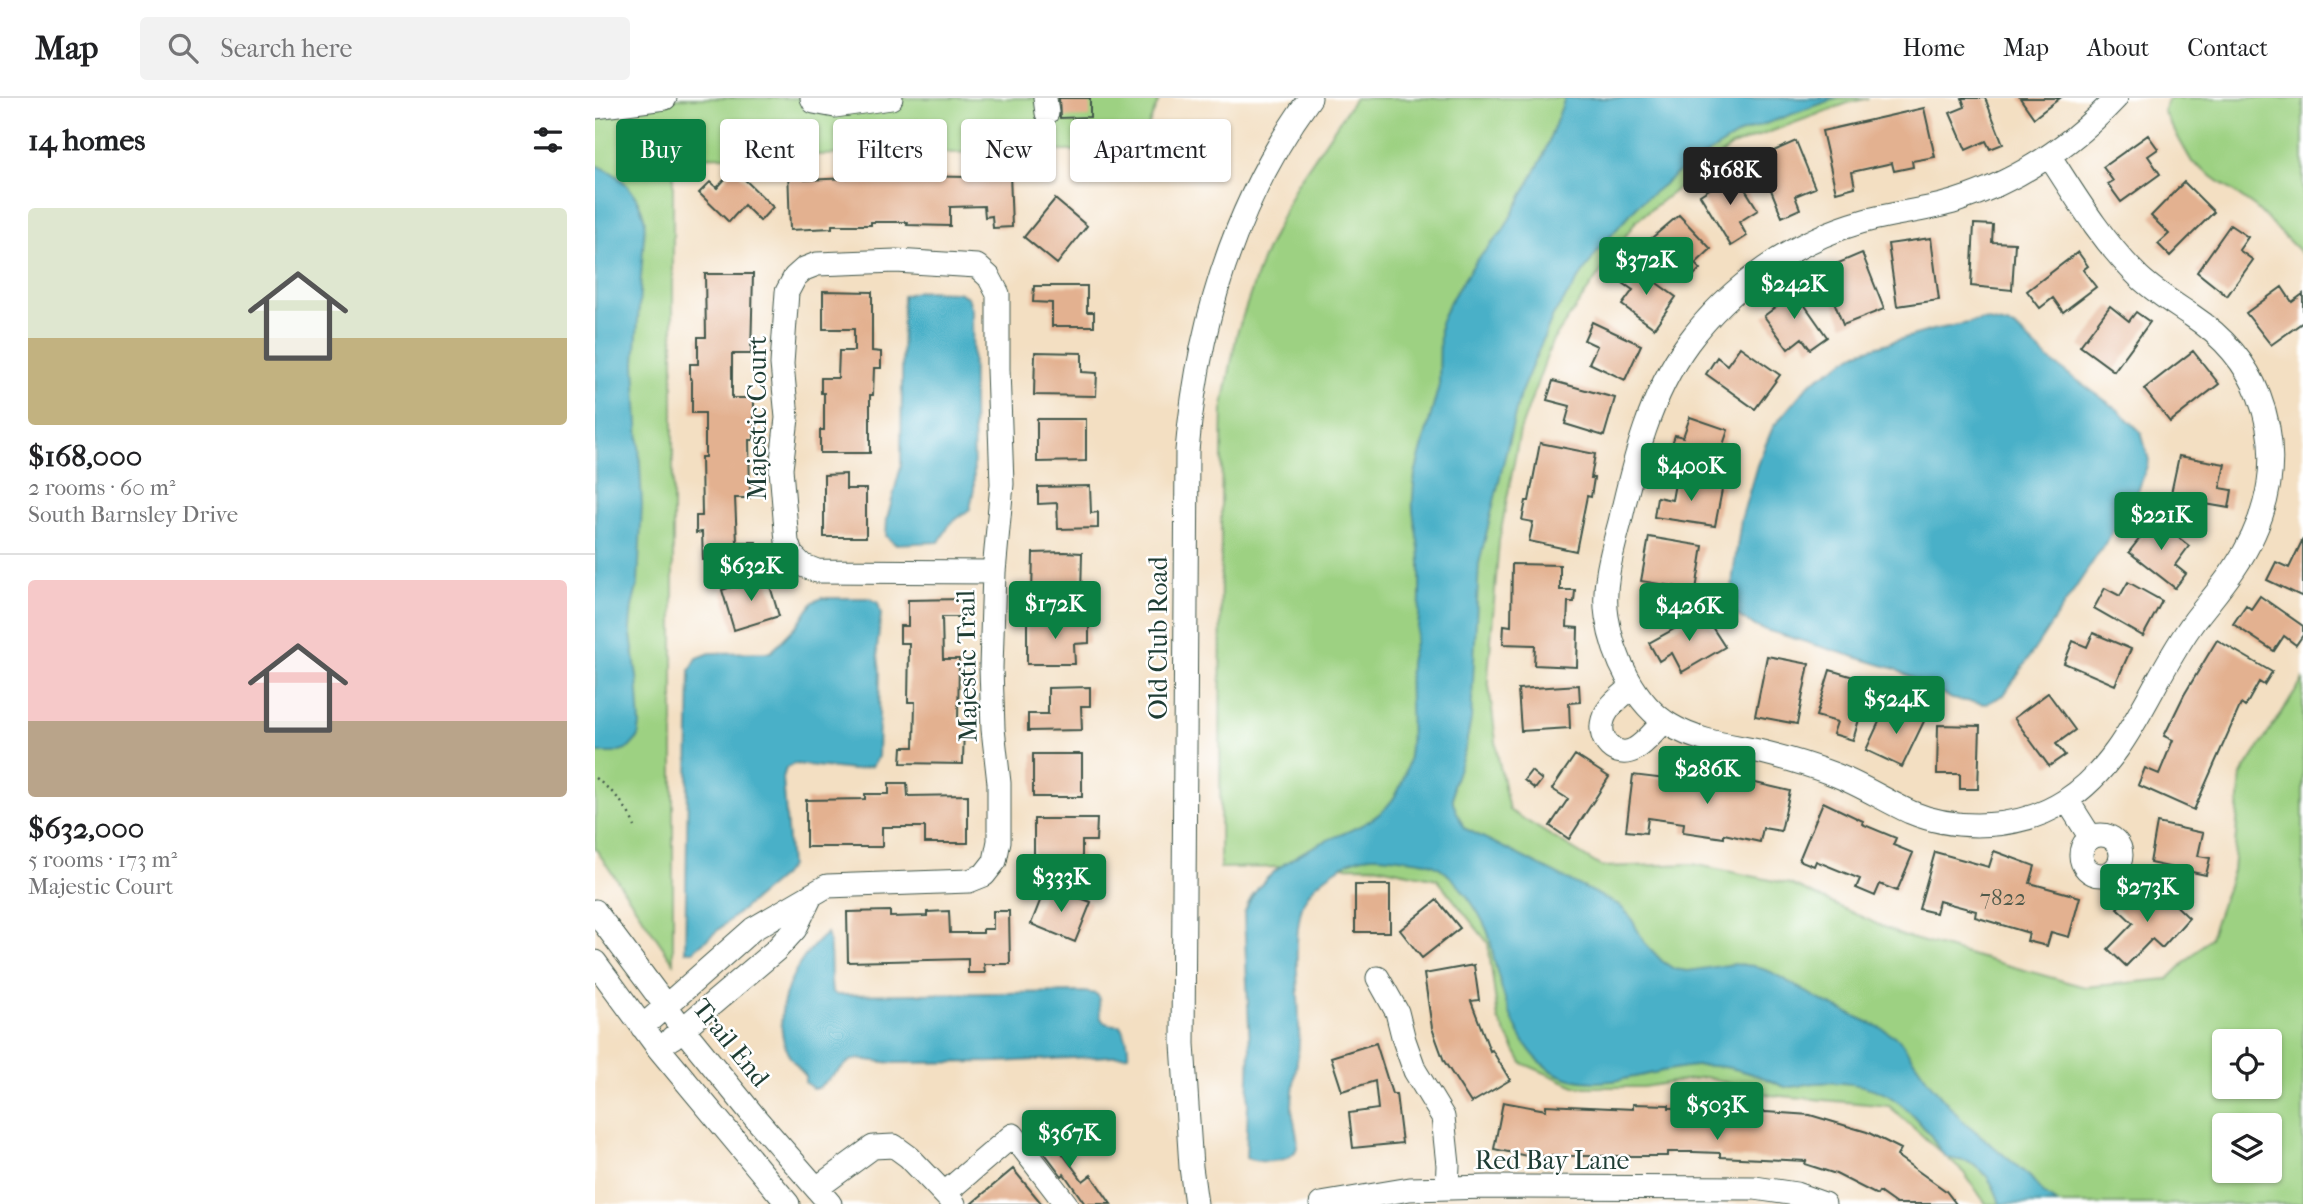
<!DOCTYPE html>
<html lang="en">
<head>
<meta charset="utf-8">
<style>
  body { margin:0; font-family:"IM FELL French Canon",serif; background:#f2f2f2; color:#202124; height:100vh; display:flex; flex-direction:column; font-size:26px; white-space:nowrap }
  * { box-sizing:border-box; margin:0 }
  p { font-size:23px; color:#757577 }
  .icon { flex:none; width:38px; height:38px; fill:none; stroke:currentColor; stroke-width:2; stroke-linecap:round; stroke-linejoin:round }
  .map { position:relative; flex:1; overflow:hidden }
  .details { display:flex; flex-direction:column; background:#fff; width:595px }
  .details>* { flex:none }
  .hud { position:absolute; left:21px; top:21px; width:665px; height:63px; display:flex; gap:14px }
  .tools { position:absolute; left:1617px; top:931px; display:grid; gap:14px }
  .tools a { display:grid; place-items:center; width:70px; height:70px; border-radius:7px; background:#fff; box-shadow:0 2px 5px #0004; font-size:35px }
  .price { position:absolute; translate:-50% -60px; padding:0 16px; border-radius:7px; background:#0b8043; color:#fff; font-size:23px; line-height:46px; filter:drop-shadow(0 2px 4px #0008) }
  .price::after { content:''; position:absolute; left:50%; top:42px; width:21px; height:16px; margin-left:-10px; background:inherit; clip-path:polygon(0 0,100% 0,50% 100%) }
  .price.selected { background:#222; color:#fff }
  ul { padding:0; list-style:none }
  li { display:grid; align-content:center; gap:14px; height:371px; padding:0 28px }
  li+li { border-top:2px solid #e0e0e0 }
  li span { display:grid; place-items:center; height:217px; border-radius:7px; color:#555 }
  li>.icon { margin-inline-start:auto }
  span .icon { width:126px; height:126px; fill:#fffc; stroke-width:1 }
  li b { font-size:30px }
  h2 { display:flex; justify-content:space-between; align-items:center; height:84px; padding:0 28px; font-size:30px }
  .tag { padding:0 24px; border-radius:7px; background:#fff; box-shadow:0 2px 5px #0004; font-size:24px; line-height:63px }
  .tag.selected { background:#0b8043; color:#fff }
  header { display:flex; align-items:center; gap:42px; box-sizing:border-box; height:98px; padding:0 35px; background:#fff; border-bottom:2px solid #e0e0e0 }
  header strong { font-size:33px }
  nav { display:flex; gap:38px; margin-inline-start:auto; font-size:24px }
  .search { width:490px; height:63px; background:#f2f2f2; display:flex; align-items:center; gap:18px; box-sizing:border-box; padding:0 24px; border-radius:7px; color:#757577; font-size:26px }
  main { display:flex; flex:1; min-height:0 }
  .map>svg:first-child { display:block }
  .green { fill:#9dd182; stroke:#5e875b; stroke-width:2; fill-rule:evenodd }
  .water { fill:#49b0c8; stroke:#34767e; stroke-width:2 }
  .building { fill:#e3b190 }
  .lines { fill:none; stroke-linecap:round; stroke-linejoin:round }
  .minor-casing { stroke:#3f5549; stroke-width:25 }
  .path { stroke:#3f5549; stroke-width:2.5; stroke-dasharray:2 5; stroke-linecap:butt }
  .minor { stroke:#fff; stroke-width:23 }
  .labels { text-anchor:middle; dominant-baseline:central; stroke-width:5; stroke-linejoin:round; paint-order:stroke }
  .number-label { font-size:23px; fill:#505a4b }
  .street-label { font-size:26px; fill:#1f3d34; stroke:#fff }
</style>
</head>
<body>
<header>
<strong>Map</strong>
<div class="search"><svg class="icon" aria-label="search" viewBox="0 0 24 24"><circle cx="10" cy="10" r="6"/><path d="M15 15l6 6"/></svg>Search here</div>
<nav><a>Home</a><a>Map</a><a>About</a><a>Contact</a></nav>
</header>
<main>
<section class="details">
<h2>14 homes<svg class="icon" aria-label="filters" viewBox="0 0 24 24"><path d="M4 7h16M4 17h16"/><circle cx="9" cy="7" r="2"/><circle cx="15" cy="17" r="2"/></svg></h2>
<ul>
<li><span style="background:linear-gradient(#dfe7d0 60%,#c2b280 0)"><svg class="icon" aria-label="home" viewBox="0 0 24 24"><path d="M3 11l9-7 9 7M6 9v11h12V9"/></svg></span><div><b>$168,000</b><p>2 rooms · 60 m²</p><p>South Barnsley Drive</p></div></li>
<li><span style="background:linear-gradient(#f6c9c9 65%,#b9a48a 0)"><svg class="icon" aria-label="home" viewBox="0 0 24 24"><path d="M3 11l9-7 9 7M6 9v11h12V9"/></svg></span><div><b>$632,000</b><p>5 rooms · 173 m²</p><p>Majestic Court</p></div></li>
</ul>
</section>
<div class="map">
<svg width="1708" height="1106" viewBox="0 0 1708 1106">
  <rect width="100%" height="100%" fill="#fff"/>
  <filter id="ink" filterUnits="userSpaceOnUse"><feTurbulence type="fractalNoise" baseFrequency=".0143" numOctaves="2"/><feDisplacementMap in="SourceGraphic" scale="14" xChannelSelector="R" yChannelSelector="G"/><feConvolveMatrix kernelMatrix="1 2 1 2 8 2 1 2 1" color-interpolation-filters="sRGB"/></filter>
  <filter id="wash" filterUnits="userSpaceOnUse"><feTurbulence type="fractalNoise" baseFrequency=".00686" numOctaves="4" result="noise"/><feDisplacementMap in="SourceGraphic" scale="28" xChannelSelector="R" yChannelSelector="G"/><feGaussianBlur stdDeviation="1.57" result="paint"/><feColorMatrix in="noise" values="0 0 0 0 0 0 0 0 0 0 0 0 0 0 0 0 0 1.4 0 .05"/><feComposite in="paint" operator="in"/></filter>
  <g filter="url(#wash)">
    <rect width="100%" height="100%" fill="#f3dfc2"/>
    <path class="green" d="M 0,0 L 565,0 L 543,52 L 78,59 L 78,864 L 0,750 Z
      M 760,0 L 1274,0 L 1253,5 L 1137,48 L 1041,123 L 957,244 L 925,333 L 904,443 L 893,579 L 903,659 L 914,712 L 1007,769 L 1098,766 L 1195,786 L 1308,838 L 1490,889 L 1573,881 L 1615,840 L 1638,773 L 1646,677 L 1708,582 L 1708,1106 L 1391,1106 L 1369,1075 L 1294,1008 L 1175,997 L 1110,979 L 1048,989 L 982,989 L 927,965 L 903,921 L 893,845 L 842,781 L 780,768 L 625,770 L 626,406 L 628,307 L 642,235 L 667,162 L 701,87 ZM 1629,943 L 1675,943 L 1675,989 L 1629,989 ZM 1629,1027 L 1675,1027 L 1675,1073 L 1629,1073 Z
      M 1574,0 L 1708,0 L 1708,157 L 1661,110 L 1597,64 L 1568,13 Z"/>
    <path class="water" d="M 970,0 L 1242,0 L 1148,34 L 1088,71 L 1043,107 L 1005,150 L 958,218 L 925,296 L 884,466 L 876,621 L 870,652 L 858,687 L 858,705 L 869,730 L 1024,807 L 1035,818 L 1049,844 L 1067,863 L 1079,871 L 1093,873 L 1139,866 L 1159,868 L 1176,874 L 1229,904 L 1286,930 L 1304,941 L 1337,988 L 1366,1021 L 1435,1079 L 1449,1096 L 1463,1106 L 1405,1106 C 1400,1089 1391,1071 1373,1064 C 1367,1062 1356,1062 1350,1058 C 1345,1053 1340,1044 1336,1038 C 1323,1022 1310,1007 1292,997 C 1272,986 1243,983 1221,985 C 1211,985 1201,990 1191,989 C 1184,988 1176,982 1169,980 C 1140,970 1122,965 1092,969 C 1053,973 1012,992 973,980 C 925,966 910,904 899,862 C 897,852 896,841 892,832 C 883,811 864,784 845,770 C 834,762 817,762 804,760 C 784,758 770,755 752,765 C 737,774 719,785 711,800 C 694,830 706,907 704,944 C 703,966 697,988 697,1010 C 697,1020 706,1045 701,1052 C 693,1066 665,1065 651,1060 L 655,952 L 649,817 C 658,784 694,760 724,746 C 753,732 784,726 802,695 C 824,657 812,608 815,565 C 816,556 820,548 821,539 C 826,516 825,489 825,465 C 825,447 820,430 818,413 C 817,401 819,388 820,376 L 844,287 L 845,225 L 855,203 L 881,163 L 908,133 L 947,61 Z
      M 0,67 C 28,76 43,95 50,123 L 40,265 L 47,407 L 43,485 L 37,509 L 35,530 L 42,578 L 45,627 L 43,640 L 34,650 L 19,655 L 0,655 Z
      M 323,193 L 363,194 L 373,199 L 377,212 L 379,391 L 375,411 L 355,426 L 344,444 L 300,446 L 291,438 L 292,421 L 306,368 L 308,198 Z
      M 1389,222 L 1420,229 L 1454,262 L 1522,311 L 1546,334 L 1554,362 L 1541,399 L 1409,597 L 1391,606 L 1357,601 L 1300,571 L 1164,530 L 1144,519 L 1136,508 L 1138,477 L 1146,422 L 1162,367 L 1178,329 L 1214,286 L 1263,254 L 1337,232 Z
      M 227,500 L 274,500 L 283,505 L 286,516 L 282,551 L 285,573 L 283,659 L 277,668 L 259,672 L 199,666 L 191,670 L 188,680 L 195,768 L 187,778 L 98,853 L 90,853 L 95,572 L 102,560 L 115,555 L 176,554 L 202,527 L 218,504 Z
      M 232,835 C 238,854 234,874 237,894 L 242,897 L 489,894 L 501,896 L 504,899 C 505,918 502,928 525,927 C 531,936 534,946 533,957 L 404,964 L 298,965 L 262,961 L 255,963 L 223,990 L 217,990 L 210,984 L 210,977 C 203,969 194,961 191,951 C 176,908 200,862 232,835 Z"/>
    <g id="blocks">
      <path class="building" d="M 464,0 L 495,0 L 495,19 L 465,20 Z
        M 1367,0 L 1390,0 L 1408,46 L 1395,51 L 1391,43 L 1371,52 L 1355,15 L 1370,9 Z
        M 1425,0 L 1465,0 L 1439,20 Z
        M 1329,10 L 1340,59 L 1317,63 L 1318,69 L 1299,73 L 1297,65 L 1257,74 L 1260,89 L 1241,94 L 1227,33 Z
        M 1553,37 L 1563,51 L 1553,58 L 1565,76 L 1526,104 L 1513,86 L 1518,83 L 1508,69 Z
        M 1201,43 L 1220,90 L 1200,98 L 1205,111 L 1187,119 L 1163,60 Z
        M 210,68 L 210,82 L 254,80 L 254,77 L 373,79 L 373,76 L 415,75 L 417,129 L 398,130 L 397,118 L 390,119 L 389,108 L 355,109 L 355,128 L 312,127 L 313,124 L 276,124 L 276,127 L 237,127 L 237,130 L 195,132 L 193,69 Z
        M 139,71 L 178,109 L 165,123 L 149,107 L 134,124 L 104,95 L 115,84 L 122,90 Z
        M 1140,75 L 1163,112 L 1144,124 L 1152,138 L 1136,148 L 1105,97 Z
        M 1589,84 L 1619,114 L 1575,158 L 1563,146 L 1574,136 L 1556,118 Z
        M 460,101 L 492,128 L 462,166 L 429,139 Z
        M 1084,117 L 1116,151 L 1100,166 L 1105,171 L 1091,185 L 1052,144 Z
        M 1379,126 L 1398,127 L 1397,144 L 1420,145 L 1417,192 L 1376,188 Z
        M 1635,127 L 1653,139 L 1644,152 L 1658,162 L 1632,198 L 1602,174 Z
        M 1336,140 L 1344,202 L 1302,208 L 1293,146 Z
        M 1483,154 L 1493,168 L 1488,172 L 1501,189 L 1468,214 L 1458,200 L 1445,210 L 1432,193 Z
        M 1267,155 L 1289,211 L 1248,227 L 1227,172 Z
        M 1037,167 L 1081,199 L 1059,230 L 1027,207 L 1038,192 L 1025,183 Z
        M 110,176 L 158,176 L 156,256 L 137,256 L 137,300 L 159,300 L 159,342 L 154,342 L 155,400 L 140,400 L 142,444 L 161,444 L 162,460 L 108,462 L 107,434 L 101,435 L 101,418 L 107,418 L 106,359 L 110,359 L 110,315 L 97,315 L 97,282 L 95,281 L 95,266 L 103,266 L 103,239 L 111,239 Z
        M 439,188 L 492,188 L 492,214 L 499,214 L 499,228 L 457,228 L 457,205 L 438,204 Z
        M 1197,189 L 1232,239 L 1215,251 L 1207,240 L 1193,251 L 1169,218 L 1185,206 L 1181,200 Z
        M 1687,189 L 1697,204 L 1708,196 L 1708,224 L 1676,247 L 1651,215 Z
        M 228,193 L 277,194 L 277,253 L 286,254 L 286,270 L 279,270 L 278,297 L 275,297 L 275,355 L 225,355 L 225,332 L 229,332 L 229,295 L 226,295 L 226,280 L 243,280 L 244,253 L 259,253 L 259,231 L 228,231 Z
        M 1515,208 L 1534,223 L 1541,214 L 1555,224 L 1519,273 L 1485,248 Z
        M 997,224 L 1046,247 L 1030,282 L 994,265 L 1002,248 L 989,242 Z
        M 1145,249 L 1185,277 L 1160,311 L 1111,276 L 1122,259 L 1132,267 Z
        M 1598,253 L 1624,286 L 1575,324 L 1549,291 Z
        M 440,254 L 487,255 L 487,274 L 502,275 L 501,298 L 439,297 Z
        M 958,283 L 1020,300 L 1009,338 L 970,326 L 975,308 L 952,302 Z
        M 1095,319 L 1133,332 L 1127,350 L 1140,354 L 1133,375 L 1074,355 L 1080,337 L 1088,339 Z
        M 442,321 L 491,321 L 491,363 L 442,364 Z
        M 945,345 L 1000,356 L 996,380 L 999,380 L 996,399 L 992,398 L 981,453 L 934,443 L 938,424 L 927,422 L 931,403 L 934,403 Z
        M 1584,358 L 1630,366 L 1625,390 L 1637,392 L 1634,410 L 1575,400 Z
        M 251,376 L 251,391 L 271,391 L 271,439 L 229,439 L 229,377 Z
        M 1081,380 L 1128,387 L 1120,428 L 1059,419 L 1062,399 L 1077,402 Z
        M 495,388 L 496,415 L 503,414 L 503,430 L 463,431 L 462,405 L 443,406 L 443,389 Z
        M 1560,421 L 1594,448 L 1580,467 L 1591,476 L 1580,490 L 1534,454 Z
        M 1054,439 L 1108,448 L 1101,492 L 1046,483 Z
        M 1708,441 L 1708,499 L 1672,482 L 1681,464 L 1694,470 Z
        M 470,454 L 487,455 L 486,498 L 437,497 L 438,455 Z
        M 917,466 L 965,467 L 965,492 L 980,492 L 979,504 L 973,504 L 972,529 L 983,530 L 982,569 L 939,567 L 940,547 L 908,546 L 909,527 L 916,528 Z
        M 172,478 L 184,518 L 139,532 L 127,492 Z
        M 1533,484 L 1567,503 L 1548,538 L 1499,510 L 1510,490 L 1525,498 Z
        M 1665,498 L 1708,528 L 1708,537 L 1701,547 L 1689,538 L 1679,553 L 1638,526 L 1651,507 L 1656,511 Z
        M 367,501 L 367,519 L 347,519 L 348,561 L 364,561 L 363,623 L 369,623 L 368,666 L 306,665 L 307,649 L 319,649 L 320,604 L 313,604 L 314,545 L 305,545 L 305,528 L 313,528 L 313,502 Z
        M 1108,515 L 1130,549 L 1087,574 L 1077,555 L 1064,563 L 1054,545 Z
        M 494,523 L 494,545 L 479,546 L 480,566 L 432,566 L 432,524 Z
        M 1498,535 L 1536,551 L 1520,587 L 1469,565 L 1478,543 L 1492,549 Z
        M 1622,542 L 1677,574 L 1669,587 L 1664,584 L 1650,609 L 1646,606 L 1599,712 L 1543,687 L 1550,670 L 1564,676 L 1578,642 L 1569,638 L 1589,597 Z
        M 1172,558 L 1214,566 L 1202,626 L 1160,618 Z
        M 1235,572 L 1275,584 L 1258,642 L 1238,636 L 1242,624 L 1221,618 Z
        M 984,587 L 985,604 L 974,605 L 975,630 L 926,633 L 923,591 Z
        M 495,589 L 495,608 L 486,608 L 487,632 L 433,633 L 433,616 L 453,616 L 453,590 Z
        M 1453,595 L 1480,632 L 1461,646 L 1470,657 L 1454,668 L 1419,620 Z
        M 1313,608 L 1332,617 L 1307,669 L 1271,652 L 1289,613 L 1307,621 Z
        M 1343,627 L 1385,628 L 1383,691 L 1365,691 L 1365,676 L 1342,676 Z
        M 438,656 L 487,656 L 487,699 L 438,699 Z
        M 980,657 L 1014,679 L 974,741 L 955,728 L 973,701 L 957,691 Z
        M 1096,672 L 1116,675 L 1115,682 L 1155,687 L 1156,684 L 1195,693 L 1186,733 L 1168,730 L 1165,744 L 1129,736 L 1129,740 L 1088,734 L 1089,725 L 1053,720 L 1051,735 L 1031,733 L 1038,677 L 1095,684 Z
        M 936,673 L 947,682 L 940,691 L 929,682 Z
        M 294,685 L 312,685 L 313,698 L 373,697 L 373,745 L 330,745 L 330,729 L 287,729 L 287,749 L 211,749 L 211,702 L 270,701 L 270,696 L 294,696 Z
        M 1228,704 L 1268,723 L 1267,726 L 1301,740 L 1298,747 L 1318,755 L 1302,793 L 1285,786 L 1280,798 L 1261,790 L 1265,781 L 1221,763 L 1219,768 L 1204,762 Z
        M 439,721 L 502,721 L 501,743 L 487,743 L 487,763 L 439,763 Z
        M 1562,725 L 1608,735 L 1603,758 L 1615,760 L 1611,777 L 1555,765 Z
        M 1399,753 L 1440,768 L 1435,785 L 1485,799 L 1474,839 L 1456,834 L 1452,848 L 1432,843 L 1434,835 L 1380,819 L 1381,813 L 1344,803 L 1341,815 L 1324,811 L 1340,754 L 1394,769 Z
        M 1559,786 L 1594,820 L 1567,850 L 1557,841 L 1531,868 L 1513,851 L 1538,825 L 1522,810 L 1535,797 L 1542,804 Z
        M 760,787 L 795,787 L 795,834 L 760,834 Z
        M 451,788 L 496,804 L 480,844 L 436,826 Z
        M 842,802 L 865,830 L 827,860 L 805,832 Z
        M 295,813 L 295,819 L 332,818 L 332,814 L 354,813 L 355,835 L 388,835 L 388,831 L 398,831 L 398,813 L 414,813 L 415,866 L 389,866 L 390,875 L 373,875 L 373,861 L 253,864 L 252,814 Z
        M 879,867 L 884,902 L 876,903 L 895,953 L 897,952 L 915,982 L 876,1005 L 849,963 L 837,930 L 829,876 Z
        M 781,945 L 797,996 L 801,996 L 807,1045 L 758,1050 L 754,1015 L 783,1011 L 780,983 L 747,993 L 736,959 Z
        M 908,1004 L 951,1012 L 951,1007 L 1038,1011 L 1038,1006 L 1074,1007 L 1074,1010 L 1116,1009 L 1116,1015 L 1170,1014 L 1215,1017 L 1272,1034 L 1306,1051 L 1302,1058 L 1351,1093 L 1361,1106 L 1301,1106 L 1284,1094 L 1282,1097 L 1241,1076 L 1210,1066 L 1211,1063 L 1125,1059 L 1125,1055 L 1098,1054 L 1073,1054 L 1073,1058 L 932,1058 L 899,1051 Z
        M 445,1025 L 462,1052 L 464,1051 L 488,1083 L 496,1077 L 516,1106 L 490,1106 L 469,1076 L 467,1078 L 433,1033 Z
        M 418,1071 L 447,1106 L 376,1106 Z"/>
    </g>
  </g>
  <g filter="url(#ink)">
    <use href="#blocks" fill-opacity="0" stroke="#3f5549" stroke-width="2"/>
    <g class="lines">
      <g class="minor-casing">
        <path id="minor" d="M 217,0 L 219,4 L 240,8 L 296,0
          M 450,0 L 452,15
          M 0,9 L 70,0
          M 1455,59 C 1482,101 1508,144 1544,179 C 1560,194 1578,205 1596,217 C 1626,237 1651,264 1664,298 C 1687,358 1675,418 1639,471 C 1627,489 1613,505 1600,522 C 1555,582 1535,661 1470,703 C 1427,731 1363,734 1315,714 C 1289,702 1265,686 1238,676 C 1215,667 1191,660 1167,654 C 1135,647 1103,644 1075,627 C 1040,606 1018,558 1012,519 C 1007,488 1017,454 1025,424 C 1039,362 1055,297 1093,245 C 1135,188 1199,143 1266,124 C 1297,115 1330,113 1361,103 C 1423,83 1477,47 1521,0
          M 1037,589 C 1027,598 1012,608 1008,622 C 1002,642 1021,662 1040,651 C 1051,645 1060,632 1069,624
          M 1472,702 L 1496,740
          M1486 757a20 20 0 1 1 40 0a20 20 0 1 1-40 0Z
          M 0,813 L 88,931 L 162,1022 L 235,1106
          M 0,864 L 64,951 L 193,1106
          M 783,880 L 802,914 L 809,942 L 820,973 L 848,1019 L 853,1067 L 852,1090
          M 47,929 L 158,831 L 232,788 L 374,783 L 389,777 L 400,763 L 404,743 L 404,685 L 398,631 L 396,570 L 399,474 L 407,386 L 403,271 L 403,196 L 394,179 L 382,168 L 301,163 L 222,166 L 209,171 L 200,179 L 192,194 L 187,266 L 192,320 L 186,371 L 192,444 L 196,456 L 207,467 L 222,473 L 399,474
          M 77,940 L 181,852 L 200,831 L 216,798
          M 222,1090 L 278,1049 L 299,1048 L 314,1059 L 359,1106
          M 350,1095 L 418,1037 L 471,1106
          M 601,1106 L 596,1069 L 588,946 L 592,353 C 603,225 639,105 715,0
          M 726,1106 L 815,1091 L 894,1089 L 1160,1090 L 1201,1096 L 1229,1106"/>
      </g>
      <path class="path" d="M 0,680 C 19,694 31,706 40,729"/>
      <use href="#minor" class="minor"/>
    </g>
  </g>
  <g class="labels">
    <g class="number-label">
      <text x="1408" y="799">7822</text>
    </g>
    <g class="street-label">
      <text transform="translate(162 320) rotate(-90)">Majestic Court</text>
      <text transform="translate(563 540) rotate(-90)">Old Club Road</text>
      <text transform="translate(372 568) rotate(-91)">Majestic Trail</text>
      <text transform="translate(136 945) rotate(51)">Trail End</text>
      <text x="957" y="1062">Red Bay Lane</text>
    </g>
  </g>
</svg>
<div class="tools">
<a><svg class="icon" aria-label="locate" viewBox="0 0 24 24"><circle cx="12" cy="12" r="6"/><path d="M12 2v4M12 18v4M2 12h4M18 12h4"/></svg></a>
<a><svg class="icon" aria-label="layers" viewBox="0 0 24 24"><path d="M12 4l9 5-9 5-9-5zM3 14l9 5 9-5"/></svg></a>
</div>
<b class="price selected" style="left:1135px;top:109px">$168K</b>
<b class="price" style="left:1051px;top:199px">$372K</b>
<b class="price" style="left:1199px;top:223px">$242K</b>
<b class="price" style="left:1096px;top:405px">$400K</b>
<b class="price" style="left:1566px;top:454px">$221K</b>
<b class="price" style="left:156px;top:505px">$632K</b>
<b class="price" style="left:460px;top:543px">$172K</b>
<b class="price" style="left:1094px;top:545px">$426K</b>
<b class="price" style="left:1301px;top:638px">$524K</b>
<b class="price" style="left:1112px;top:708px">$286K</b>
<b class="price" style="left:466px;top:816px">$333K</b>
<b class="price" style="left:1552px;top:826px">$273K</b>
<b class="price" style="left:1122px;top:1044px">$503K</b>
<b class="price" style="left:474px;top:1072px">$367K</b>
<div class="hud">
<a class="tag selected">Buy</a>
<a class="tag">Rent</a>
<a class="tag">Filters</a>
<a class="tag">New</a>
<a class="tag">Apartment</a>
</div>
</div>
</main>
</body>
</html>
